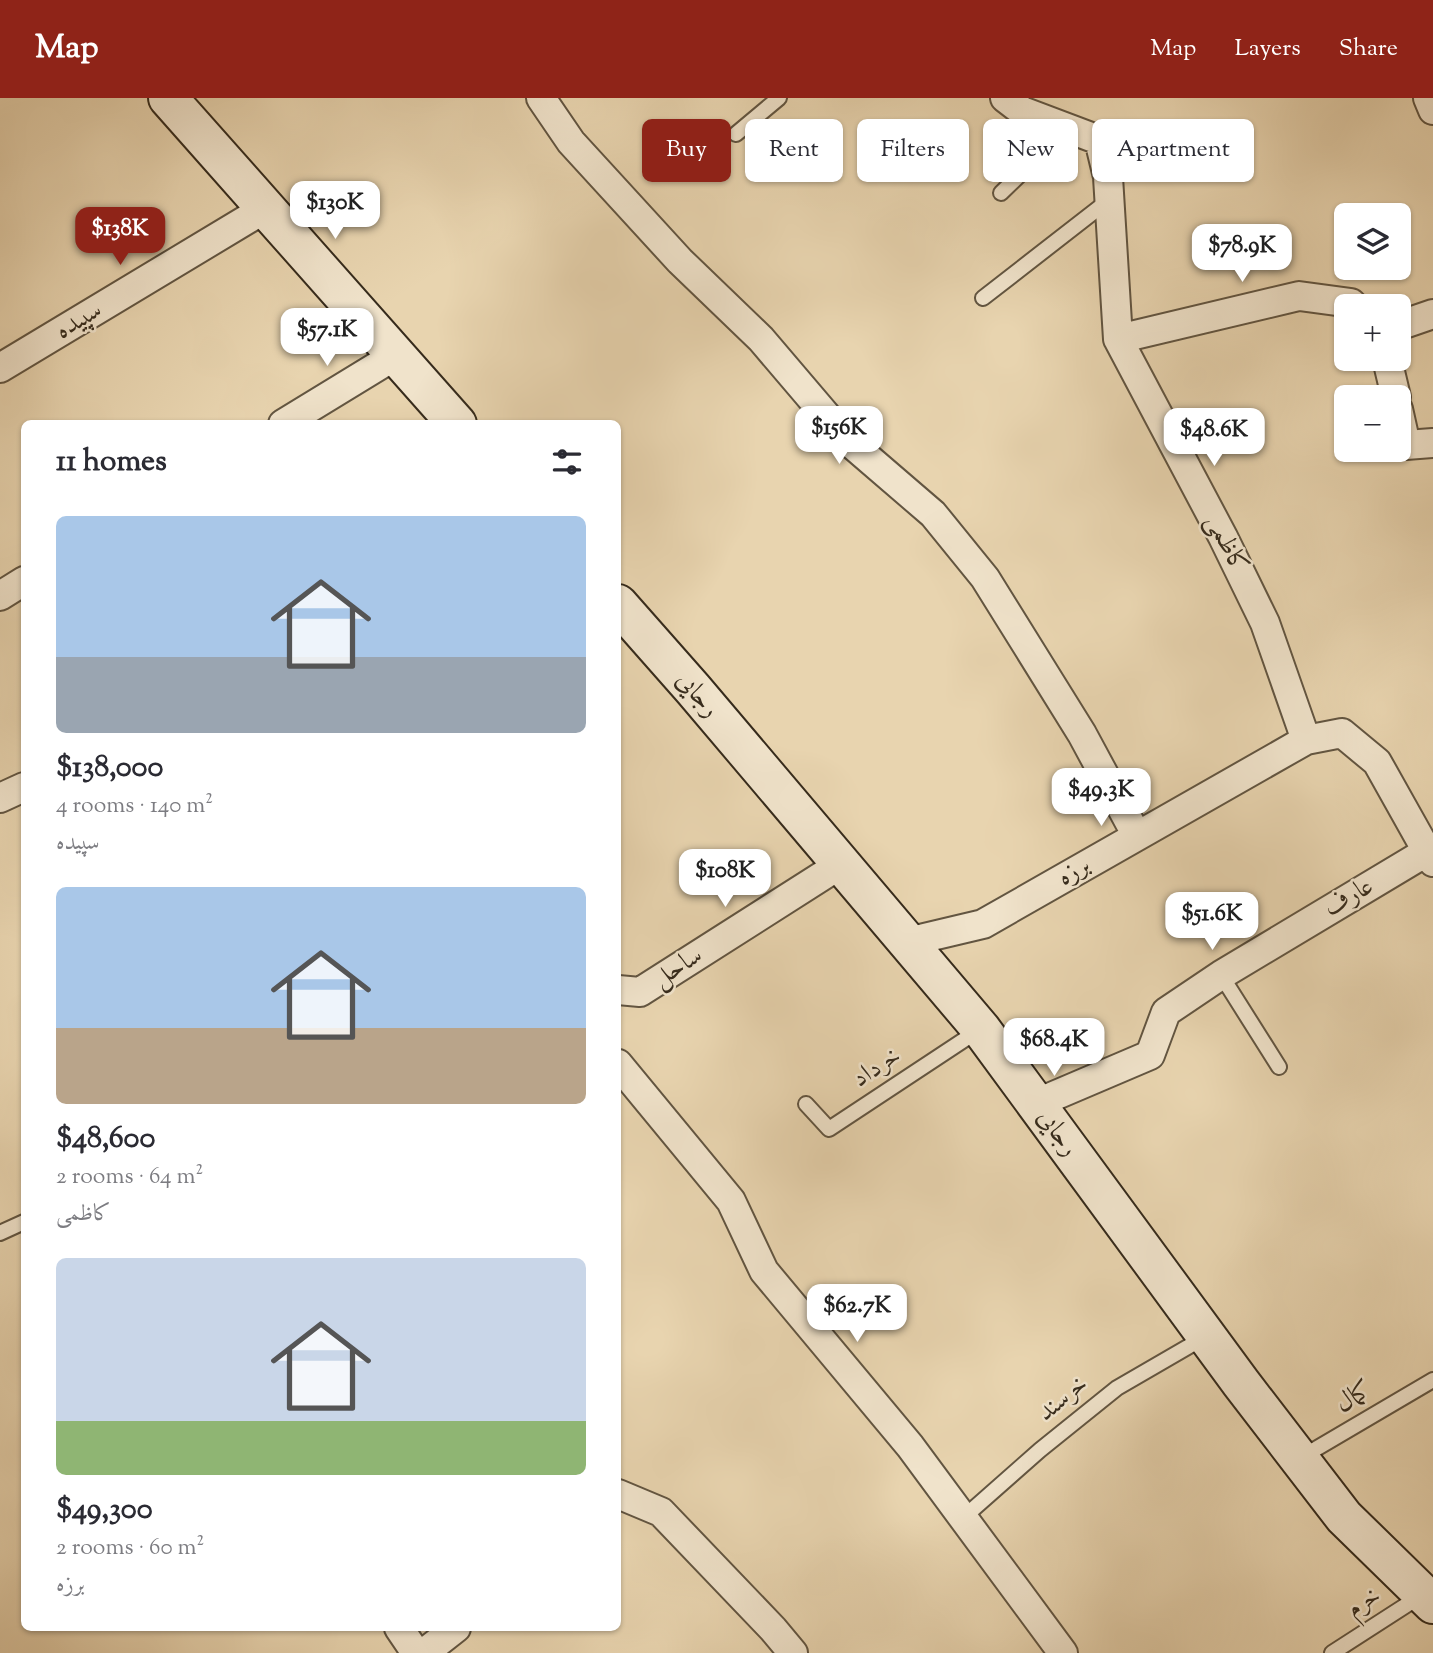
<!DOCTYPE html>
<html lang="en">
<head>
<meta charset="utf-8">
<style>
  body { margin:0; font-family:"Sorts Mill Goudy",Amiri,serif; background:#f7f7f7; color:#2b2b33; height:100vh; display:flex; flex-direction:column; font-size:26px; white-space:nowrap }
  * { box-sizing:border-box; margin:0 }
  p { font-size:23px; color:#7c7c81 }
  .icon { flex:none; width:38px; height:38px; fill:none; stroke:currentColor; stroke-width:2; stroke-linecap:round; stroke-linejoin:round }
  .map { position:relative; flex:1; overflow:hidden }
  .sheet { position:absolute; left:21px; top:322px; width:600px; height:1211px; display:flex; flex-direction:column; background:#fff; border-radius:10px; box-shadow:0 2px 5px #0004 }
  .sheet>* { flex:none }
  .guide { position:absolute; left:642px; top:21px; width:665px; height:63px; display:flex; gap:14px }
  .controls { position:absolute; left:1334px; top:105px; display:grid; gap:14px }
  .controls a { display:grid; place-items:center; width:77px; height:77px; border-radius:10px; background:#fff; box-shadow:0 2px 5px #0004; font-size:35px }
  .price { position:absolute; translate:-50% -60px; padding:0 16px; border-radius:14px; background:#fff; color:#222; font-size:23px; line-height:46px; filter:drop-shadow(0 2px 4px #0008) }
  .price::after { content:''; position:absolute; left:50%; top:42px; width:21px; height:16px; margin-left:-10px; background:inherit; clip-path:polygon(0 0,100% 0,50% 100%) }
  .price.on { background:#8f2418; color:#fff }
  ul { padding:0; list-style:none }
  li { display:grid; align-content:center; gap:14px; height:371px; padding:0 35px }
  li span { display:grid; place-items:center; height:217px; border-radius:10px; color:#555 }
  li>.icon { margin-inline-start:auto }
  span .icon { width:126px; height:126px; fill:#fffc; stroke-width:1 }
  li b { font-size:30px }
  h2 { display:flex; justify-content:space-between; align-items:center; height:84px; padding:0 35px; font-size:30px }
  .tag { padding:0 24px; border-radius:10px; background:#fff; box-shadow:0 2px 5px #0004; font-size:24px; line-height:63px }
  .tag.on { background:#8f2418; color:#fff }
  header { display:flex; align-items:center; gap:42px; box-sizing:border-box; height:98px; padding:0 35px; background:#8f2418; color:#fff }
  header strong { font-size:33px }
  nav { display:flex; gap:38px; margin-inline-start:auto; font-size:24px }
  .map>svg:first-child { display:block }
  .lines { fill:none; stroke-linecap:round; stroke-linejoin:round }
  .lane-casing { stroke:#625541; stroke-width:18 }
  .street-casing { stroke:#625541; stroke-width:32 }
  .secondary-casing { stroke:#362b1c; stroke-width:42 }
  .lane { stroke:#f0e3cb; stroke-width:14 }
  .street { stroke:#f0e3cb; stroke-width:28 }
  .secondary { stroke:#f0e3cb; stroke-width:38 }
  .labels { text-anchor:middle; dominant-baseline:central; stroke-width:5; stroke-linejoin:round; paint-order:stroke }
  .street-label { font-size:26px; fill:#362b1c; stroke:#f0e3cb }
</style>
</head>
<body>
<header>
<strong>Map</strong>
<nav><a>Map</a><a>Layers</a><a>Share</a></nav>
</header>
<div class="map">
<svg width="1433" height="1555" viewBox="0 0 1433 1555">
  <rect width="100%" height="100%" fill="#e8d4af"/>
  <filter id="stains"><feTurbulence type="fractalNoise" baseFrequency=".00286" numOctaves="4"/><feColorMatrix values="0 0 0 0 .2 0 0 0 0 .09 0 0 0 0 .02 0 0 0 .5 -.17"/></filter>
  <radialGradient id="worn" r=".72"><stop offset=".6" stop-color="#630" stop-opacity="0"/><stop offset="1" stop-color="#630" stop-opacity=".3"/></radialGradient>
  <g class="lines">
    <g class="lane-casing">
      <path id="lane" d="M 736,36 L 779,0
        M 1001,95 L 1068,30
        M 983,200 L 1109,102
        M 1221,877 L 1279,969
        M 806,1006 L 829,1031 L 979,932
        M 0,1135 L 24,1124
        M 1302,1359 L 1433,1282
        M 963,1420 L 1040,1352 L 1117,1290 L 1205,1239
        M 1332,1555 L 1422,1497"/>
    </g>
    <g class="street-casing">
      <path id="street" d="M 541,0 L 571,44 L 680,163 L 761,241 L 847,342 L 933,416 L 985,480 L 1082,636 L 1137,738
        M 1005,0 L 1022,13 L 1099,42 L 1108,79 L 1118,241 L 1223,439 L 1265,525 L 1306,642 L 1342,635 L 1377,664 L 1433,764
        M 1428,0 L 1433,12
        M 1398,228 L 1433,216
        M 1118,241 L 1299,198 L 1351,205 L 1354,208
        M 1387,261 L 1396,299
        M 0,270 L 266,110
        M 1398,311 L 1406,347 L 1433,345
        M 283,326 L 396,257
        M 0,498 L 24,483
        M 0,700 L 24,689
        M 907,844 L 983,826 L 1306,642
        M 618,892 L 640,894 L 841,766
        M 618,966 L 731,1103 L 764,1173 L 910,1348 L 1063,1555
        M 1035,1006 L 1150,957 L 1166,914 L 1221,877 L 1433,750
        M 618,1396 L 661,1414 L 773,1531 L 793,1555
        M 399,1530 L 416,1555
        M 424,1555 L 456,1530"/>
    </g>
    <g class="secondary-casing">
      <path id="secondary" d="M 168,0 L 457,326
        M 618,506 L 693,591 L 981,931 L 1241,1285 L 1344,1419 L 1433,1506"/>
    </g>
    <use href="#lane" class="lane"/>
    <use href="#street" class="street"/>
    <use href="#secondary" class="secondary"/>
  </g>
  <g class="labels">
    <g class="street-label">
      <text transform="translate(79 223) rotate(-31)">سپیده</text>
      <text transform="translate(1226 446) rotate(63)">کاظمی</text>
      <text transform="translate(697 597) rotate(49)">رجایی</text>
      <text transform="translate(1074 774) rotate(-30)">برزه</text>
      <text transform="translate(1349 800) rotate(-31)">عارف</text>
      <text transform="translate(678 870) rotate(-33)">ساحل</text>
      <text transform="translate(877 970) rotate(-33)">خرداد</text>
      <text transform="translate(1057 1035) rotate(54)">رجایی</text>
      <text transform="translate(1354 1300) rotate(-30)">کمال</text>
      <text transform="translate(1063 1301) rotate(-39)">خرسند</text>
      <text transform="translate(1364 1505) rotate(-33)">خرم</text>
    </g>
  </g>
  <rect width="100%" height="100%" filter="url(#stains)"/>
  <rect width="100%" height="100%" fill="url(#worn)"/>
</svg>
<div class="controls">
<a><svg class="icon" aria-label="layers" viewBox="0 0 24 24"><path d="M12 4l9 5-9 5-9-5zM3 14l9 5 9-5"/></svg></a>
<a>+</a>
<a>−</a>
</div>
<b class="price" style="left:335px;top:143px">$130K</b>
<b class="price on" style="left:120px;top:169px">$138K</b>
<b class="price" style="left:1242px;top:186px">$78.9K</b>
<b class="price" style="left:327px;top:270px">$57.1K</b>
<b class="price" style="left:839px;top:368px">$156K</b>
<b class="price" style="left:1214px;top:370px">$48.6K</b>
<b class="price" style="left:1101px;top:730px">$49.3K</b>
<b class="price" style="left:725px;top:811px">$108K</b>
<b class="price" style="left:1212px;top:854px">$51.6K</b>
<b class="price" style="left:1054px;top:980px">$68.4K</b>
<b class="price" style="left:857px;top:1246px">$62.7K</b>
<div class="guide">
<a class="tag on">Buy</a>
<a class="tag">Rent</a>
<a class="tag">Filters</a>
<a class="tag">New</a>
<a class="tag">Apartment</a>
</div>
<section class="sheet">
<h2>11 homes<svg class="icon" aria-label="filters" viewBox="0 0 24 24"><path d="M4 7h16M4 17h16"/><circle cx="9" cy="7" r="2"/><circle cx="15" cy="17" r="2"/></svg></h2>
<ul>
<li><span style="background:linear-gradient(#a9c7e8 65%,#9aa5b1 0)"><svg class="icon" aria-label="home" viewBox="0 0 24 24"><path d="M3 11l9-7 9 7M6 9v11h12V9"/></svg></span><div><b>$138,000</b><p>4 rooms · 140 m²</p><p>سپیده</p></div></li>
<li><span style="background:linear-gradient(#a9c7e8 65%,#b9a48a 0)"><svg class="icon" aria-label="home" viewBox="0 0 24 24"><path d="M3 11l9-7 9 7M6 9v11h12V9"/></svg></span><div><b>$48,600</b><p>2 rooms · 64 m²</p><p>کاظمی</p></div></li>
<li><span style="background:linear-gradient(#c9d6e8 75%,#8fb573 0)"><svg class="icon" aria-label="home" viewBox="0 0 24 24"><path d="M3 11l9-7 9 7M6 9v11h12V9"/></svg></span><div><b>$49,300</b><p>2 rooms · 60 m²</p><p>برزه</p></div></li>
</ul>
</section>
</div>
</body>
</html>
